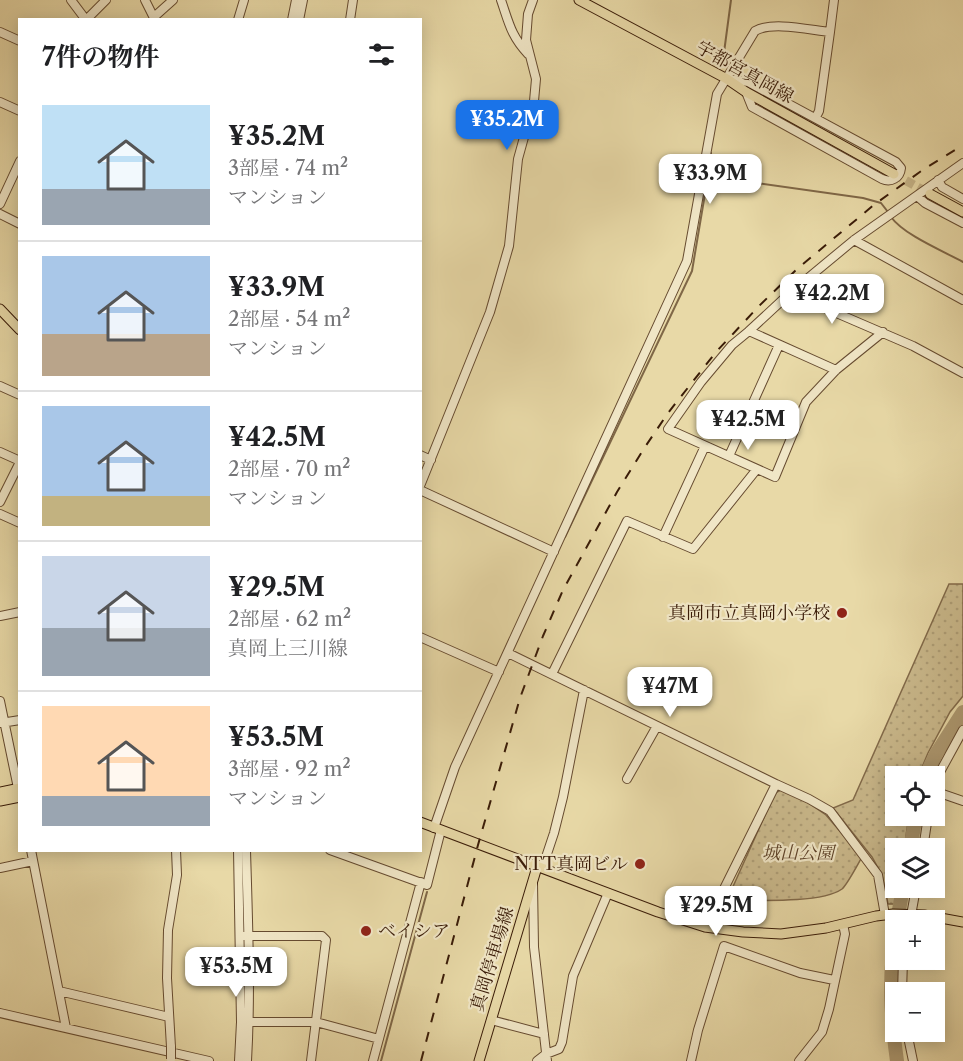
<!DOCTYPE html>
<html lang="ja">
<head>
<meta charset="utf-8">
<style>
  body { margin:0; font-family:"Libre Caslon Text","Noto Serif JP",serif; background:#f6f6f6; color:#202124; height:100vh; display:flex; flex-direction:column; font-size:22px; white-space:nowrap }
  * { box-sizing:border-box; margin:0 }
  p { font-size:20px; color:#757577 }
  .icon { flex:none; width:33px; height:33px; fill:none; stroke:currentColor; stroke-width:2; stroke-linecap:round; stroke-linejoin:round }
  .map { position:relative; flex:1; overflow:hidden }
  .side { position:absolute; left:18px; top:18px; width:404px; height:834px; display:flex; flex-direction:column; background:#fff; border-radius:0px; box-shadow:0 3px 15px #0003 }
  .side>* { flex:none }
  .fabs { position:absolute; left:885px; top:766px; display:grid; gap:12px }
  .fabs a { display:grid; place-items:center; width:60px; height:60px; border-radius:0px; background:#fff; box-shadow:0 3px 15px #0003; font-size:30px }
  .price { position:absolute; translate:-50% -51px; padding:0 14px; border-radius:12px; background:#fff; color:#222; font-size:20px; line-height:39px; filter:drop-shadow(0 2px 3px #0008) }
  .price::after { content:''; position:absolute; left:50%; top:36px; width:18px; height:14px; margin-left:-9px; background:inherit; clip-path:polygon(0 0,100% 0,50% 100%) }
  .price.on { background:#1a73e8; color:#fff }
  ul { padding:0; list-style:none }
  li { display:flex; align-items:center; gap:18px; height:150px; padding:0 24px }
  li+li { border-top:2px solid #e0e0e0 }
  li span { display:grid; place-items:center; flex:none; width:168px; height:120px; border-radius:0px; color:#555 }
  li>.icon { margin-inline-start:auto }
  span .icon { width:72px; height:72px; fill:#fffc; stroke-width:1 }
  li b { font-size:26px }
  h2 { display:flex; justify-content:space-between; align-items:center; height:72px; padding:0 24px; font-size:26px }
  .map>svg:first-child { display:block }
  .park { fill:url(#park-dots); stroke:#826a4a; stroke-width:1.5 }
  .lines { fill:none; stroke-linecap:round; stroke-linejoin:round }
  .stream { stroke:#7f6747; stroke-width:2 }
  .river { stroke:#ad9971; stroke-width:14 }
  .major-tunnel { stroke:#c5b387; stroke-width:9; stroke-dasharray:9 4.5; stroke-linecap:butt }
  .minor-casing { stroke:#664b30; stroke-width:10 }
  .major-casing { stroke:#3a1c08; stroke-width:11 }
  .minor { stroke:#f0e6c6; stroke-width:8 }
  .major { stroke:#e8d9a7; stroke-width:9 }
  .rail { stroke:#3a1c08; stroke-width:2; stroke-dasharray:10 10; stroke-linecap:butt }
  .minor-bridge-casing { stroke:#664b30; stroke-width:10; stroke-linecap:butt }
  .minor-bridge { stroke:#f0e6c6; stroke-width:8 }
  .poi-dot { fill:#8f2418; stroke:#f0e6c6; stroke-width:2 }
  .labels { text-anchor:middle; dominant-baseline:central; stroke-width:4.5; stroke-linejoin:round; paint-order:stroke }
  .street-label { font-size:18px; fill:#3a1c08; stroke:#f0e6c6 }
  .poi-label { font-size:18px; fill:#3a1c08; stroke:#f0e6c6; text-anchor:end }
  .park-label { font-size:18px; font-style:italic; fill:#5e4329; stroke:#f0e6c6 }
</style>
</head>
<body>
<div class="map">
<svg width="963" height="1061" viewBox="0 0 963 1061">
  <defs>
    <pattern id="park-dots" width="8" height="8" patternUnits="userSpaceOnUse" patternTransform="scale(1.5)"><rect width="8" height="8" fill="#cab98c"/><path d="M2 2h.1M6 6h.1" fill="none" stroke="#ae9e77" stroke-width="1.8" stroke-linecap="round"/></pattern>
  </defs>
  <rect width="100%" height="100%" fill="#e8d9a7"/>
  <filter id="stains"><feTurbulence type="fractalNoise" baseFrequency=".00333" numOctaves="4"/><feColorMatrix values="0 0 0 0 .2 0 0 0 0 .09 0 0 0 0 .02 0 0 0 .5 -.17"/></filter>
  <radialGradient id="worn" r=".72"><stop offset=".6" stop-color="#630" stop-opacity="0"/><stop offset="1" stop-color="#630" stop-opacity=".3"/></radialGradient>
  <path class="park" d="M 949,584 L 963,584 L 963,696 L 950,712 L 928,753 L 918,777 L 896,777 L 896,816 L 909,816 L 904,849 L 896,849 L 896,888 L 898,888 L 896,904 L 888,904 L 882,875 L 872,857 L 833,808 L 853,800 Z
    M 781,790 L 807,802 L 826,815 L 862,857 C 858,864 847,885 842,889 C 821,904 754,900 727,900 L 775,793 Z"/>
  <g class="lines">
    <path class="stream" d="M 723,60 L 731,0
      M 708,176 L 863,198 L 881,203 L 888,212
      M 891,217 C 904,235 943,251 963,262
      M 565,537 L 692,271 L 709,170 L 711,153
      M 381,1061 L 427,892"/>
    <path class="river" d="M 925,777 L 936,754 L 963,712
      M 910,849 L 916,816
      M 897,921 L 903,888
      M 896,932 C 888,975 891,1018 897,1061"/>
    <path class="major-tunnel" d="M 894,174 L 930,194"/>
    <g class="minor-casing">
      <path id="minor" d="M 71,0 L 86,20
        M 145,0 L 155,20
        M 501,0 C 509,23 511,36 528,54
        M 154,17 L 173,0
        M 86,20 L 106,0
        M 238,20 L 244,0
        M 292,20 L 296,0
        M 299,20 L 303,0
        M 350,20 L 353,0
        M 0,32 L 20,41
        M 728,79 L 748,82 L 896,162 L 901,168 C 900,178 891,183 882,179 L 752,107 L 746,92
        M 0,102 L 20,111
        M 816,117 L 819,111 L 830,32
        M 938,180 L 942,187 L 963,199
        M 917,196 L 925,203 L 963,223
        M 0,204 L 20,161
        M 0,214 L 20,224
        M 854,240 L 963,300
        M 790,293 L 913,346 L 963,373
        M 749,331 L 732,345 L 701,382 L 668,429 L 775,477 L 806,402 L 836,370 L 883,332
        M 836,370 L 749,331 L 790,293 L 854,240 L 963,163
        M 0,386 L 20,395
        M 0,452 L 20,461
        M 420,455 L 431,460
        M 729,456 L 779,345
        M 420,486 L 490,312 L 509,246 L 518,159 L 534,101 L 536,79 L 526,40 L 528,14 L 533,0
        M 420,490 L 554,552
        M 0,502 L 20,462
        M 0,514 L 20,523
        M 663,537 L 705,446
        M 0,616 L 20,612
        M 420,637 L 499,672
        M 508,653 L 776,784 L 809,799 L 830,811 L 878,875 L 885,915
        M 552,674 L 627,521 L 693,549 L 757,469
        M 0,701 L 19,793
        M 1,723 L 20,720
        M 627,779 L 657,726
        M 934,783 L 963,730
        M 934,791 L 963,801
        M 434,828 L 455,767 L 687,261 L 717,94 L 755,31 C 772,21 810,30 830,32 L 834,0
        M 923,849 L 928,816
        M 31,850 L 66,1028
        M 238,850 L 241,1022 L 239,1061
        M 246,850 C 248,920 251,991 247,1061
        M 330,850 L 427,885 L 441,830
        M 537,867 L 544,863 L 554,833 L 563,797 L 584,690
        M 0,868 L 33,861
        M 533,883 L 534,947 L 547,1061
        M 910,921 L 916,888
        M 705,927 L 776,784
        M 244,936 L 322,936 L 326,940 L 311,1061
        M 59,991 L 169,1017
        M 902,993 L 903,960
        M 0,1013 L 209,1061
        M 491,1020 L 544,1034
        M 245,1022 L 316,1022 L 379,1039
        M 907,1032 L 913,1061
        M 171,1047 L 167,978 L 168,930 L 177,875 L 176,850
        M 373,1061 L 421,882
        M 537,1061 L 546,1054 L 559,1049 L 562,1042 L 573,976 L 608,893
        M 691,1061 L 698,1030 L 724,946 L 800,973 L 834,980
        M 799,1061 L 822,1032 L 829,1009 L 845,934 L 843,924"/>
    </g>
    <g class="major-casing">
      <path id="major" d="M 579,0 L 727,79 L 746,92 L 894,174
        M 930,194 L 963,212
        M 0,309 L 20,330
        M 0,792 L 20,788
        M 0,801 L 20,797
        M 420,822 L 658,912 L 705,927 L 743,932 L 781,934 L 826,928 L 876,916 L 893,914 L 924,915 L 963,922
        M 479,1061 L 537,867"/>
    </g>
    <use href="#minor" class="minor"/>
    <use href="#major" class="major"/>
    <path class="rail" d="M 421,1061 L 478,845 L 520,698 L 543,636 L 563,590 L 617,492 L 645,447 L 668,413 L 716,352 L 759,306 L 797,269 L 875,204 L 924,169 L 963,145"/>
    <g class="minor-bridge-casing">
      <path id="minor-bridge" d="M 171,1047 L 171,1059"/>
    </g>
    <use href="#minor-bridge" class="minor-bridge"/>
  </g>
  <g class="poi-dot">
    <circle cx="842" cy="613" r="6"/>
    <circle cx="640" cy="864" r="6"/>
    <circle cx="366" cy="931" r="6"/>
  </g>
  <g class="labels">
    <g class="street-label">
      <text transform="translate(745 72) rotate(29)">宇都宮真岡線</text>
      <text transform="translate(492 959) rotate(-73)">真岡停車場線</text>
    </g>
    <g class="poi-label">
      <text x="830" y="613">真岡市立真岡小学校</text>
      <text x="628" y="864">NTT真岡ビル</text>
      <text x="378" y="931" text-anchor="start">ベイシア</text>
    </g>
    <g class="park-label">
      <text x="798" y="853">城山公園</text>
    </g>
  </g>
  <rect width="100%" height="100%" filter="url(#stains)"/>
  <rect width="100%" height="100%" fill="url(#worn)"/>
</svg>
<div class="fabs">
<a><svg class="icon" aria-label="locate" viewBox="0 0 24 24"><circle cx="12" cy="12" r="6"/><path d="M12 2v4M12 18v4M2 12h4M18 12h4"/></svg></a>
<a><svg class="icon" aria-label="layers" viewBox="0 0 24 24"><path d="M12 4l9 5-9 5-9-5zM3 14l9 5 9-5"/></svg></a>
<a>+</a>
<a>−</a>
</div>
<b class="price on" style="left:507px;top:151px">¥35.2M</b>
<b class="price" style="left:710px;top:205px">¥33.9M</b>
<b class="price" style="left:832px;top:325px">¥42.2M</b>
<b class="price" style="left:748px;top:451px">¥42.5M</b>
<b class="price" style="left:670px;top:718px">¥47M</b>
<b class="price" style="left:716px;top:937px">¥29.5M</b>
<b class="price" style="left:236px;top:998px">¥53.5M</b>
<section class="side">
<h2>7件の物件<svg class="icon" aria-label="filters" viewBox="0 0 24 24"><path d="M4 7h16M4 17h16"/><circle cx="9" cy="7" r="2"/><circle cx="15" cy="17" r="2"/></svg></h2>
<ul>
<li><span style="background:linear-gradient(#bfe0f5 70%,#9aa5b1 0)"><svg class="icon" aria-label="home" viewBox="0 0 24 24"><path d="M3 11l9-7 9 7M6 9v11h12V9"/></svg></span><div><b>¥35.2M</b><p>3部屋 · 74 m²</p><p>マンション</p></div></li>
<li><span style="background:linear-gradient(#a9c7e8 65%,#b9a48a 0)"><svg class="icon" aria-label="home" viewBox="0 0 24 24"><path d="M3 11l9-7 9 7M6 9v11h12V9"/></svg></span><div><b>¥33.9M</b><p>2部屋 · 54 m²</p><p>マンション</p></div></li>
<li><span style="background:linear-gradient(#a9c7e8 75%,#c2b280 0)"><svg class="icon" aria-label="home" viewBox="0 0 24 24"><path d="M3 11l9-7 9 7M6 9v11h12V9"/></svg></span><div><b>¥42.5M</b><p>2部屋 · 70 m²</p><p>マンション</p></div></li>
<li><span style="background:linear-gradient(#c9d6e8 60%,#9aa5b1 0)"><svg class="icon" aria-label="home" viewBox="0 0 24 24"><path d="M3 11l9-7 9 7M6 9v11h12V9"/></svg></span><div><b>¥29.5M</b><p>2部屋 · 62 m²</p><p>真岡上三川線</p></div></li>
<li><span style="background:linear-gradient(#ffd9b3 75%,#9aa5b1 0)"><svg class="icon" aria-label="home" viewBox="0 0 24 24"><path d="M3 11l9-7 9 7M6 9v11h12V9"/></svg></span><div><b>¥53.5M</b><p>3部屋 · 92 m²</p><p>マンション</p></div></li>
</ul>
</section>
</div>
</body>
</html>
